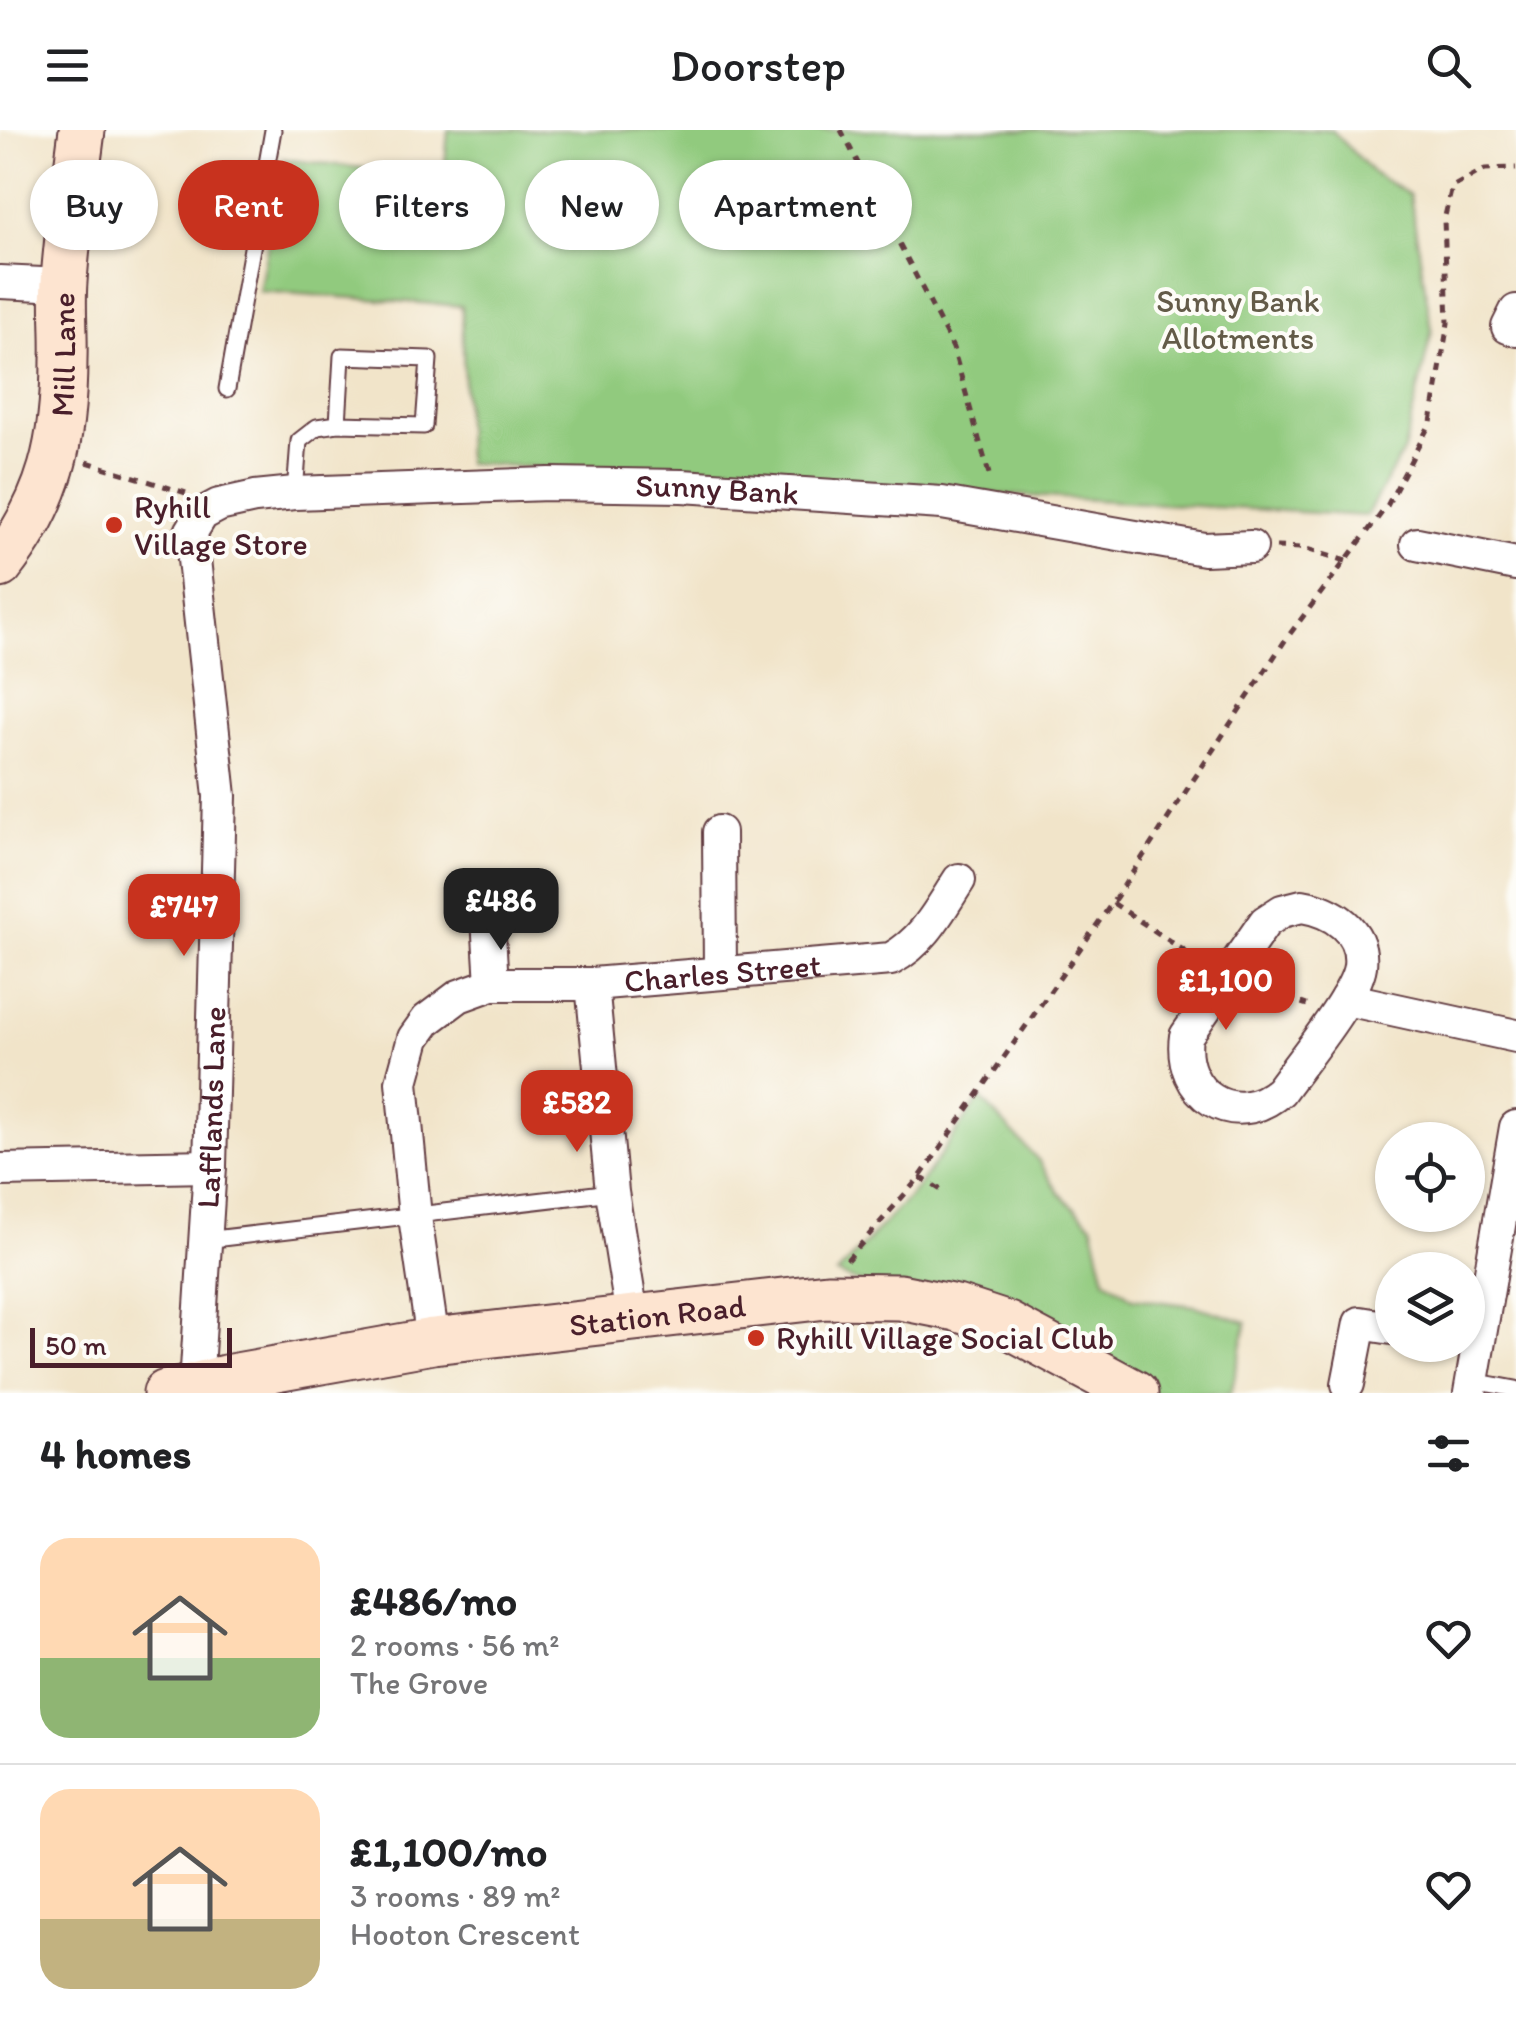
<!DOCTYPE html>
<html lang="en">
<head>
<meta charset="utf-8">
<style>
  body { margin:0; font-family:Itim,sans-serif; background:#f6f6f6; color:#202124; height:100vh; display:flex; flex-direction:column; font-size:38px; white-space:nowrap }
  * { box-sizing:border-box; margin:0 }
  p { font-size:32px; color:#757577 }
  .icon { flex:none; width:55px; height:55px; fill:none; stroke:currentColor; stroke-width:2; stroke-linecap:round; stroke-linejoin:round }
  .map { position:relative; height:1263px; overflow:hidden }
  .drawer { display:flex; flex-direction:column; background:#fff; flex:1 }
  .drawer>* { flex:none }
  .banner { position:absolute; left:30px; top:30px; width:1000px; height:90px; display:flex; gap:20px }
  .fabs { position:absolute; left:1375px; top:992px; display:grid; gap:20px }
  .fabs a { display:grid; place-items:center; width:110px; height:110px; border-radius:50%; background:#fff; box-shadow:0 2px 8px #0004; font-size:50px }
  .scale { position:absolute; left:30px; bottom:25px; width:202px; box-sizing:border-box; padding-left:10px; border:5px solid #4a1f2b; border-top:0; font-size:28px; line-height:35px; white-space:nowrap; color:#4a1f2b; -webkit-text-stroke:8px #fdfcf7; paint-order:stroke }
  .price { position:absolute; translate:-50% -85px; padding:0 22px; border-radius:20px; background:#c8321e; color:#fff; font-size:32px; line-height:65px; filter:drop-shadow(0 2px 5px #0008) }
  .price::after { content:''; position:absolute; left:50%; top:60px; width:30px; height:22px; margin-left:-15px; background:inherit; clip-path:polygon(0 0,100% 0,50% 100%) }
  .price.on { background:#222; color:#fff }
  ul { padding:0; list-style:none }
  li { display:flex; align-items:center; gap:30px; height:250px; padding:0 40px }
  li+li { border-top:2px solid #e0e0e0 }
  li span { display:grid; place-items:center; flex:none; width:280px; height:200px; border-radius:30px; color:#555 }
  li>.icon { margin-inline-start:auto }
  span .icon { width:120px; height:120px; fill:#fffc; stroke-width:1 }
  li b { font-size:42px }
  h2 { display:flex; justify-content:space-between; align-items:center; height:120px; padding:0 40px; font-size:42px }
  .pill { padding:0 35px; border-radius:45px; background:#fff; box-shadow:0 2px 8px #0004; font-size:35px; line-height:90px }
  .pill.on { background:#c8321e; color:#fff }
  header { display:flex; justify-content:space-between; align-items:center; height:130px; padding:0 40px; background:#fff; font-size:45px; font-weight:600 }
  .map>svg:first-child { display:block }
  .green { fill:#91ca7e; stroke:#6e7454; stroke-width:2.5 }
  .lines { fill:none; stroke-linecap:round; stroke-linejoin:round }
  .lane-casing { stroke:#633d43; stroke-width:19 }
  .street-casing { stroke:#633d43; stroke-width:36 }
  .secondary-casing { stroke:#633d43; stroke-width:49 }
  .path { stroke:#633d43; stroke-width:5; stroke-dasharray:8 8; stroke-linecap:butt }
  .lane { stroke:#fff; stroke-width:15 }
  .street { stroke:#fff; stroke-width:32 }
  .secondary { stroke:#fde4d0; stroke-width:45 }
  .poi-dot { fill:#c8321e; stroke:#fdfcf7; stroke-width:4 }
  .labels { text-anchor:middle; dominant-baseline:central; stroke-width:8; stroke-linejoin:round; paint-order:stroke }
  .park-label { font-size:32px; fill:#635b48; stroke:#fdfcf7 }
  .street-label { font-size:32px; fill:#4a1f2b; stroke:#fdfcf7 }
  .poi-label { font-size:32px; fill:#4a1f2b; stroke:#fdfcf7; text-anchor:start }
</style>
</head>
<body>
<header><svg class="icon" aria-label="menu" viewBox="0 0 24 24"><path d="M4 6h16M4 12h16M4 18h16"/></svg>Doorstep<svg class="icon" aria-label="search" viewBox="0 0 24 24"><circle cx="10" cy="10" r="6"/><path d="M15 15l6 6"/></svg></header>
<div class="map">
<svg width="1516" height="1263" viewBox="0 0 1516 1263">
  <rect width="100%" height="100%" fill="#fdfcf7"/>
  <filter id="ink" filterUnits="userSpaceOnUse"><feTurbulence type="fractalNoise" baseFrequency=".01" numOctaves="2"/><feDisplacementMap in="SourceGraphic" scale="20" xChannelSelector="R" yChannelSelector="G"/><feConvolveMatrix kernelMatrix="1 2 1 2 8 2 1 2 1" color-interpolation-filters="sRGB"/></filter>
  <filter id="wash" filterUnits="userSpaceOnUse"><feTurbulence type="fractalNoise" baseFrequency=".0048" numOctaves="4" result="noise"/><feDisplacementMap in="SourceGraphic" scale="40" xChannelSelector="R" yChannelSelector="G"/><feGaussianBlur stdDeviation="2.25" result="paint"/><feColorMatrix in="noise" values="0 0 0 0 0 0 0 0 0 0 0 0 0 0 0 0 0 1.4 0 .05"/><feComposite in="paint" operator="in"/></filter>
  <g filter="url(#wash)">
    <rect width="100%" height="100%" fill="#f1e4c9"/>
    <path class="green" d="M 448,0 L 1332,0 L 1373,43 L 1410,65 L 1432,200 L 1404,320 L 1366,386 L 466,333 L 462,176 L 259,161 L 284,29 L 444,47 Z
      M 980,968 L 1039,1031 L 1059,1063 L 1092,1094 L 1105,1149 L 1133,1168 L 1195,1176 L 1247,1192 L 1231,1263 L 1146,1263 L 837,1144 L 918,1057 Z"/>
  </g>
  <g filter="url(#ink)">
    <g class="lines">
      <g class="lane-casing">
        <path id="lane" d="M 227,259 L 273,0
          M 295,363 L 299,311 L 317,297 L 338,294 L 424,296 L 429,229 L 342,226 L 338,294
          M 205,1110 L 612,1062
          M 1473,1251 L 1516,1259"/>
      </g>
      <g class="street-casing">
        <g id="street">
          <path d="M 0,152 L 63,155"/>
          <path d="M 1516,181 L 1508,197 L 1516,200"/>
          <path d="M 1417,414 L 1516,434"/>
          <path d="M 719,702 L 720,841"/>
          <path d="M 487,772 L 492,854"/>
          <path d="M 1302,776 C 1332,781 1364,800 1360,836 C 1356,866 1299,934 1280,961 C 1234,1001 1178,964 1186,906 L 1265,792 L 1282,781 Z"/>
          <path d="M 592,854 L 612,1062 L 632,1186"/>
          <path d="M 1346,869 L 1516,906"/>
          <path d="M 0,1040 L 210,1036"/>
          <path id="s1" d="M 433,1211 L 415,1087 L 402,952 L 414,908 L 427,890 L 459,866 L 492,854 L 592,854 L 891,829 C 924,811 939,781 959,750"/>
          <path d="M 1348,1254 L 1360,1193 L 1392,1198"/>
          <path id="s2" d="M 196,1255 L 210,1036 L 220,666 L 191,402 L 202,384 L 219,375 L 255,367 L 295,363 L 549,354 L 682,356 L 942,373 L 1204,419 L 1251,417"/>
          <path d="M 1470,1263 L 1516,997"/>
        </g>
      </g>
      <g class="secondary-casing">
        <g id="secondary">
          <path id="s3" d="M 0,435 C 51,370 64,310 64,229 C 65,203 62,177 64,152 C 67,101 76,50 82,0"/>
          <path id="s4" d="M 166,1263 L 225,1248 L 433,1211 L 827,1166 L 900,1167 L 956,1178 L 1008,1195 L 1135,1263"/>
        </g>
      </g>
      <path class="path" d="M 841,0 L 953,218 L 991,351
        M 87,332 L 186,363
        M 1276,417 L 1303,418 L 1346,431
        M 1113,773 L 1201,832
        M 1256,858 L 1307,875
        M 920,1047 L 946,1063
        M 847,1130 L 920,1047 L 1117,766 L 1286,509 L 1387,376 L 1431,292 L 1448,193 L 1444,90 L 1452,57 L 1485,39 L 1516,38"/>
      <use href="#lane" class="lane"/>
      <use href="#street" class="street"/>
      <use href="#secondary" class="secondary"/>
    </g>
  </g>
  <g class="poi-dot">
    <circle cx="114" cy="395" r="10"/>
    <circle cx="756" cy="1208" r="10"/>
  </g>
  <g class="labels">
    <g class="park-label">
      <text x="1238" y="171">Sunny Bank<tspan x="1238" dy="37">Allotments</tspan></text>
    </g>
    <g class="street-label">
      <text stroke="none"><textPath href="#s3" startOffset="225">Mill Lane</textPath></text>
      <text stroke="none"><textPath href="#s2" startOffset="1395">Sunny Bank</textPath></text>
      <text stroke="none"><textPath href="#s1" startOffset="635">Charles Street</textPath></text>
      <text stroke="none"><textPath href="#s2" startOffset="278">Lafflands Lane</textPath></text>
      <text stroke="none"><textPath href="#s4" startOffset="498">Station Road</textPath></text>
    </g>
    <g class="poi-label">
      <text x="134" y="377">Ryhill<tspan x="134" dy="37">Village Store</tspan></text>
      <text x="776" y="1208">Ryhill Village Social Club</text>
    </g>
  </g>
</svg>
<div class="fabs">
<a><svg class="icon" aria-label="locate" viewBox="0 0 24 24"><circle cx="12" cy="12" r="6"/><path d="M12 2v4M12 18v4M2 12h4M18 12h4"/></svg></a>
<a><svg class="icon" aria-label="layers" viewBox="0 0 24 24"><path d="M12 4l9 5-9 5-9-5zM3 14l9 5 9-5"/></svg></a>
</div>
<div class="scale">50 m</div>
<b class="price on" style="left:501px;top:823px">£486</b>
<b class="price" style="left:184px;top:829px">£747</b>
<b class="price" style="left:1226px;top:903px">£1,100</b>
<b class="price" style="left:577px;top:1025px">£582</b>
<div class="banner">
<a class="pill">Buy</a>
<a class="pill on">Rent</a>
<a class="pill">Filters</a>
<a class="pill">New</a>
<a class="pill">Apartment</a>
</div>
</div>
<section class="drawer">
<h2>4 homes<svg class="icon" aria-label="filters" viewBox="0 0 24 24"><path d="M4 7h16M4 17h16"/><circle cx="9" cy="7" r="2"/><circle cx="15" cy="17" r="2"/></svg></h2>
<ul>
<li><span style="background:linear-gradient(#ffd9b3 60%,#8fb573 0)"><svg class="icon" aria-label="home" viewBox="0 0 24 24"><path d="M3 11l9-7 9 7M6 9v11h12V9"/></svg></span><div><b>£486/mo</b><p>2 rooms · 56 m²</p><p>The Grove</p></div><svg class="icon" aria-label="heart" viewBox="0 0 24 24"><path d="M12 20l-8-8c-3-5 5-10 8-4 3-6 11-1 8 4z"/></svg></li>
<li><span style="background:linear-gradient(#ffd9b3 65%,#c2b280 0)"><svg class="icon" aria-label="home" viewBox="0 0 24 24"><path d="M3 11l9-7 9 7M6 9v11h12V9"/></svg></span><div><b>£1,100/mo</b><p>3 rooms · 89 m²</p><p>Hooton Crescent</p></div><svg class="icon" aria-label="heart" viewBox="0 0 24 24"><path d="M12 20l-8-8c-3-5 5-10 8-4 3-6 11-1 8 4z"/></svg></li>
</ul>
</section>
</body>
</html>
